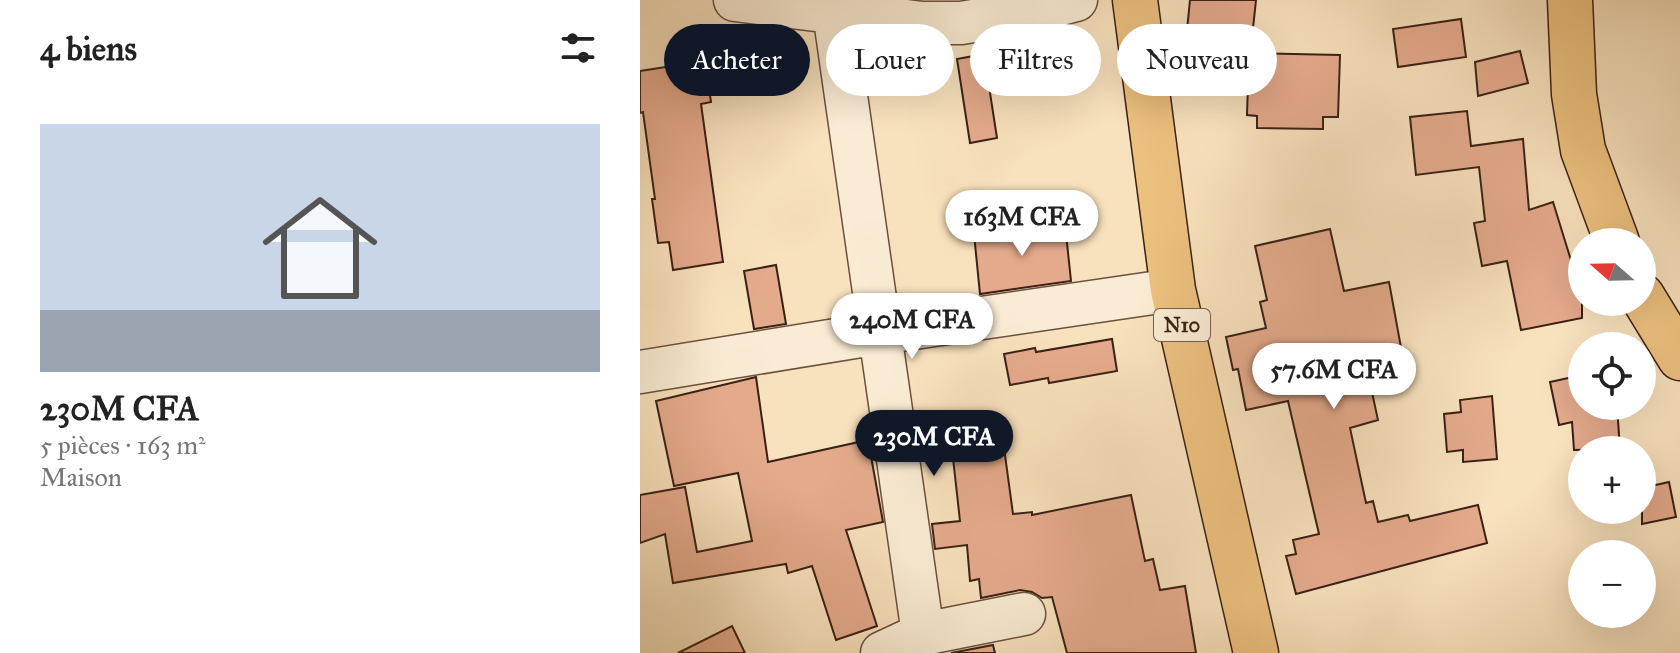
<!DOCTYPE html>
<html lang="fr">
<head>
<meta charset="utf-8">
<style>
  body { margin:0; font-family:"IM FELL Great Primer",serif; background:#f2f2f2; color:#222; height:100vh; display:flex; flex-direction:column; font-size:30px; white-space:nowrap }
  * { box-sizing:border-box; margin:0 }
  p { font-size:26px; color:#767676 }
  .icon { flex:none; width:44px; height:44px; fill:none; stroke:currentColor; stroke-width:2; stroke-linecap:round; stroke-linejoin:round }
  .map { position:relative; flex:1; overflow:hidden }
  .drawer { display:flex; flex-direction:column; background:#fff; width:640px }
  .drawer>* { flex:none }
  .hud { position:absolute; left:24px; top:24px; width:760px; height:72px; display:flex; gap:16px }
  .needle { width:52px; rotate:290deg }
  .fabs { position:absolute; left:928px; top:228px; display:grid; gap:16px }
  .fabs a { display:grid; place-items:center; width:88px; height:88px; border-radius:50%; background:#fff; box-shadow:0 8px 32px #0002; font-size:40px }
  .price { position:absolute; translate:-50% -68px; padding:0 18px; border-radius:28px; background:#fff; color:#222; font-size:26px; line-height:52px; filter:drop-shadow(0 2px 4px #0008) }
  .price::after { content:''; position:absolute; left:50%; top:48px; width:24px; height:18px; margin-left:-12px; background:inherit; clip-path:polygon(0 0,100% 0,50% 100%) }
  .price.on { background:#111827; color:#fff }
  ul { padding:0; list-style:none }
  li { display:grid; align-content:center; gap:16px; height:424px; padding:0 40px }
  li span { display:grid; place-items:center; height:248px; border-radius:0px; color:#555 }
  li>.icon { margin-inline-start:auto }
  span .icon { width:144px; height:144px; fill:#fffc; stroke-width:1 }
  li b { font-size:34px }
  h2 { display:flex; justify-content:space-between; align-items:center; height:96px; padding:0 40px; font-size:34px }
  .chip { padding:0 28px; border-radius:36px; background:#fff; box-shadow:0 8px 32px #0002; font-size:28px; line-height:72px }
  .chip.on { background:#111827; color:#fff }
  main { display:flex; flex:1; min-height:0 }
  .map>svg:first-child { display:block }
  .building { fill:#e4aa8c; stroke:#3a2114; stroke-width:2 }
  .lines { fill:none; stroke-linecap:round; stroke-linejoin:round }
  .minor-casing { stroke:#6a513e; stroke-width:45 }
  .major-casing { stroke:#3a2114; stroke-width:47 }
  .highway-casing { stroke:#3a2114; stroke-width:47 }
  .minor { stroke:#faecd4; stroke-width:42 }
  .major { stroke:#ecc07e; stroke-width:44 }
  .highway { stroke:#ecc07e; stroke-width:44 }
  .labels { text-anchor:middle; dominant-baseline:central; stroke-width:6; stroke-linejoin:round; paint-order:stroke }
  .shield { fill:#faecd4; stroke:#745e4e; stroke-width:2 }
  .shield-label { font-size:20px; font-weight:bold; fill:#3a2114 }
</style>
</head>
<body>
<main>
<section class="drawer">
<h2>4 biens<svg class="icon" aria-label="filters" viewBox="0 0 24 24"><path d="M4 7h16M4 17h16"/><circle cx="9" cy="7" r="2"/><circle cx="15" cy="17" r="2"/></svg></h2>
<ul>
<li><span style="background:linear-gradient(#c9d6e8 75%,#9aa5b1 0)"><svg class="icon" aria-label="home" viewBox="0 0 24 24"><path d="M3 11l9-7 9 7M6 9v11h12V9"/></svg></span><div><b>230M CFA</b><p>5 pièces · 163 m²</p><p>Maison</p></div></li>
</ul>
</section>
<div class="map">
<svg width="1040" height="653" viewBox="0 0 1040 653">
  <rect width="100%" height="100%" fill="#f8e1bd"/>
  <filter id="stains"><feTurbulence type="fractalNoise" baseFrequency=".0025" numOctaves="4"/><feColorMatrix values="0 0 0 0 .2 0 0 0 0 .09 0 0 0 0 .02 0 0 0 .5 -.17"/></filter>
  <radialGradient id="worn" r=".72"><stop offset=".6" stop-color="#630" stop-opacity="0"/><stop offset="1" stop-color="#630" stop-opacity=".3"/></radialGradient>
  <path class="building" d="M 550,0 L 616,0 L 612,38 L 547,30 Z
    M 821,19 L 826,57 L 758,67 L 753,29 Z
    M 880,51 L 888,83 L 838,96 L 835,62 Z
    M 609,53 L 700,55 L 698,117 L 683,117 L 683,129 L 617,128 L 617,116 L 607,115 Z
    M 344,54 L 357,138 L 330,143 L 317,59 Z
    M 65,61 L 71,102 L 61,104 L 83,262 L 33,270 L 29,242 L 18,243 L 12,199 L 15,199 L 3,112 L 0,113 L 0,71 Z
    M 827,111 L 831,146 L 883,139 L 889,210 L 913,202 L 934,270 L 942,268 L 942,318 L 881,330 L 867,261 L 842,266 L 834,223 L 845,221 L 839,167 L 776,175 L 770,117 Z
    M 425,224 L 431,281 L 340,294 L 334,234 Z
    M 690,229 L 704,291 L 749,282 L 762,353 L 725,360 L 738,420 L 710,428 L 726,503 L 733,501 L 738,522 L 768,515 L 770,521 L 838,505 L 847,543 L 656,594 L 646,556 L 656,554 L 653,540 L 679,534 L 648,401 L 606,410 L 598,369 L 593,370 L 586,337 L 626,328 L 620,302 L 627,300 L 615,246 Z
    M 136,265 L 146,324 L 114,329 L 104,271 Z
    M 472,339 L 477,371 L 409,383 L 408,378 L 370,385 L 364,354 L 395,348 L 396,352 Z
    M 942,375 L 942,406 L 977,406 L 980,449 L 934,450 L 932,422 L 919,425 L 910,382 Z
    M 116,377 L 128,462 L 228,440 L 243,522 L 206,530 L 237,626 L 196,640 L 172,566 L 148,573 L 146,564 L 33,583 L 25,534 L 0,543 L 0,495 L 45,487 L 57,552 L 112,541 L 98,473 L 34,486 L 16,401 Z
    M 852,396 L 857,459 L 823,462 L 823,450 L 807,452 L 804,414 L 821,412 L 820,400 Z
    M 362,433 L 373,514 L 392,512 L 392,515 L 491,495 L 505,561 L 513,559 L 520,590 L 545,586 L 556,653 L 427,653 L 412,597 L 402,598 L 392,592 L 380,590 L 341,598 L 339,579 L 330,581 L 327,545 L 295,549 L 292,524 L 320,521 L 311,440 Z
    M 1029,482 L 1036,517 L 1002,524 L 1002,488 Z
    M 92,626 L 105,653 L 38,653 Z
    M 353,645 L 355,653 L 311,653 Z"/>
  <g class="lines">
    <g class="minor-casing">
      <path id="minor" d="M 95,0 L 282,23 L 321,23 L 394,11 L 436,0
        M 194,12 L 283,634
        M 0,372 L 239,333 L 533,290
        M 242,653 L 283,634 L 384,614"/>
    </g>
    <g class="major-casing">
      <path id="major" d="M 930,0 L 934,94 L 943,150 L 977,242
        M 1002,296 L 1040,358"/>
    </g>
    <g class="highway-casing">
      <path id="highway" d="M 495,0 L 533,290 L 616,653"/>
    </g>
    <use href="#minor" class="minor"/>
    <use href="#major" class="major"/>
    <use href="#highway" class="highway"/>
  </g>
  <g class="labels">
    <rect class="shield" x="514" y="309" width="56" height="32" rx="6"/>
    <g class="shield-label">
      <text x="542" y="325">N10</text>
    </g>
  </g>
  <rect width="100%" height="100%" filter="url(#stains)"/>
  <rect width="100%" height="100%" fill="url(#worn)"/>
</svg>
<div class="fabs">
<a><svg class="needle" viewBox="-14 -14 28 28"><path d="M0-13l5 13h-10z" fill="#e53935"/><path d="M0 13l5-13h-10z" fill="#767676"/></svg></a>
<a><svg class="icon" aria-label="locate" viewBox="0 0 24 24"><circle cx="12" cy="12" r="6"/><path d="M12 2v4M12 18v4M2 12h4M18 12h4"/></svg></a>
<a>+</a>
<a>−</a>
</div>
<b class="price" style="left:382px;top:258px">163M CFA</b>
<b class="price" style="left:272px;top:361px">240M CFA</b>
<b class="price" style="left:694px;top:411px">57.6M CFA</b>
<b class="price on" style="left:294px;top:478px">230M CFA</b>
<div class="hud">
<a class="chip on">Acheter</a>
<a class="chip">Louer</a>
<a class="chip">Filtres</a>
<a class="chip">Nouveau</a>
</div>
</div>
</main>
</body>
</html>
